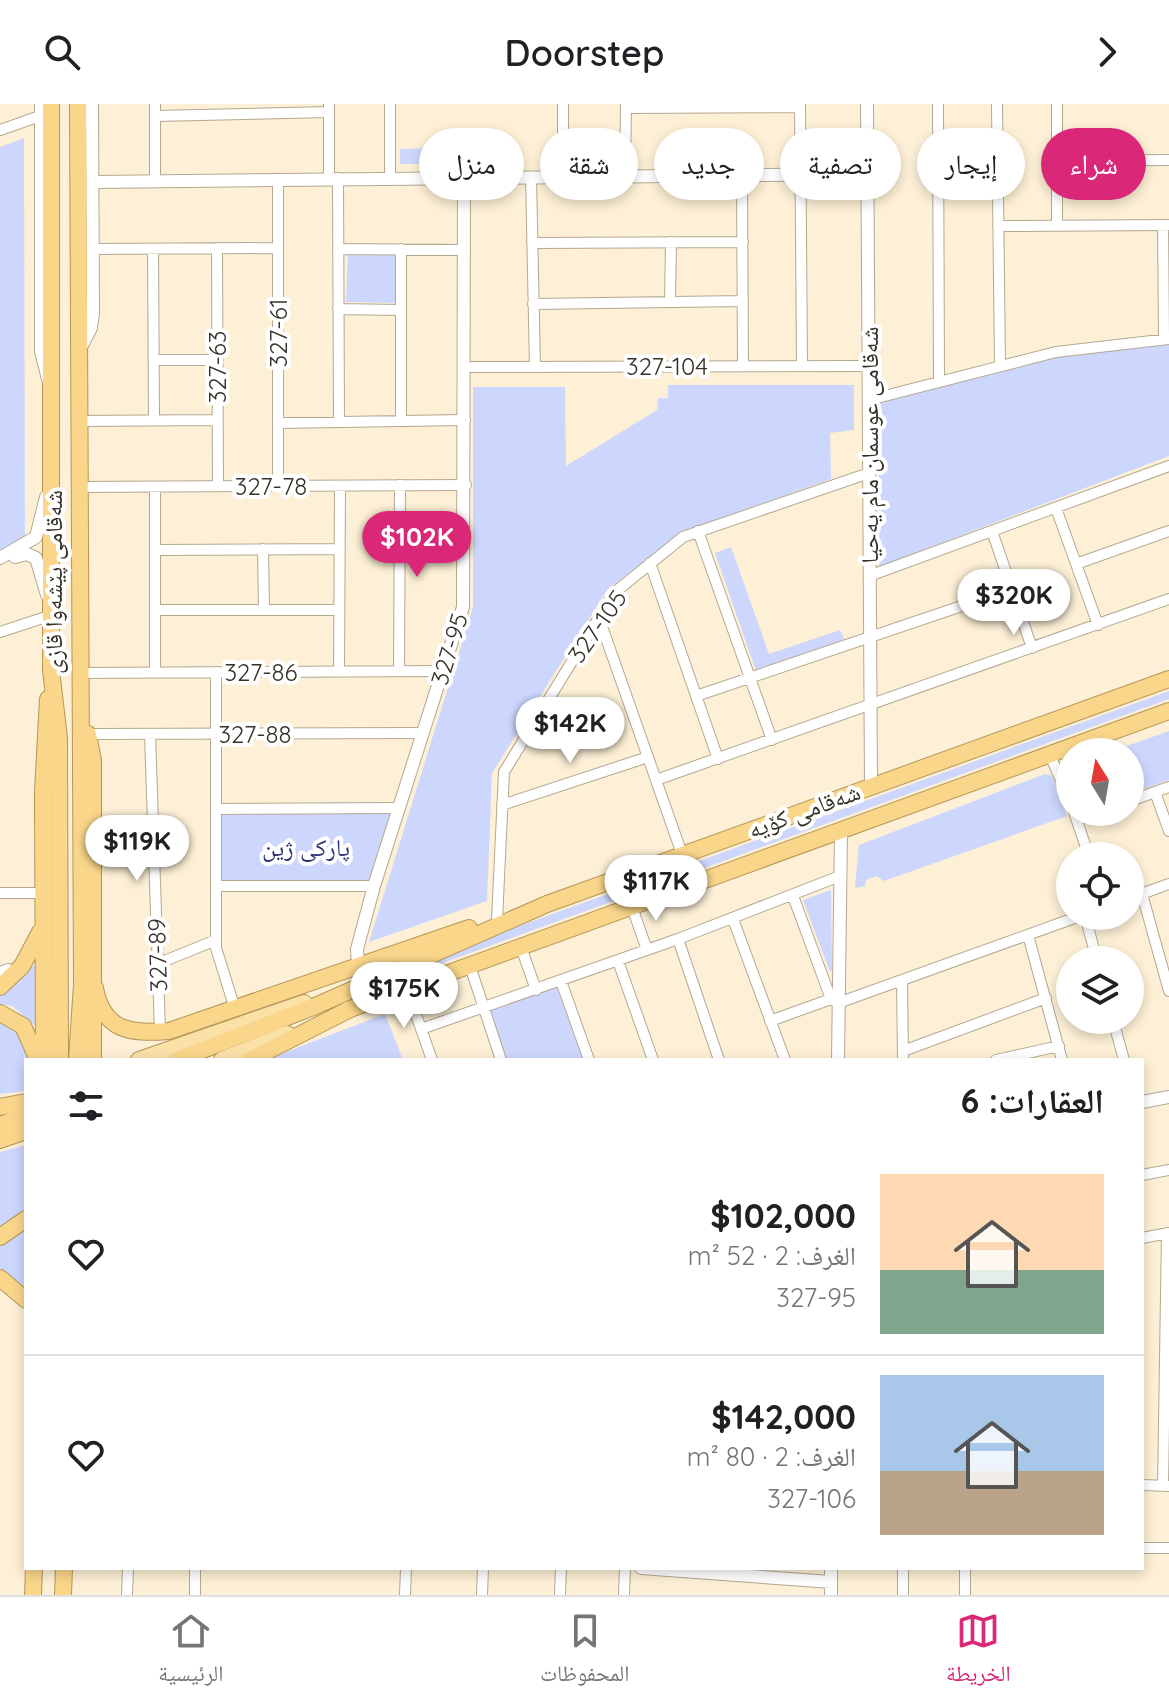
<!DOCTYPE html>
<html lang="ar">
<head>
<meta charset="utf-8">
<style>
  body { margin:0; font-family:Quicksand,"Noto Naskh Arabic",sans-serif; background:#f2f2f2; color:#202124; direction:rtl; height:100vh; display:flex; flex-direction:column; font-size:30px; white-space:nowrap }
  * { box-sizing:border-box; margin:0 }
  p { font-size:26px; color:#757577 }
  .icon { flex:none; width:44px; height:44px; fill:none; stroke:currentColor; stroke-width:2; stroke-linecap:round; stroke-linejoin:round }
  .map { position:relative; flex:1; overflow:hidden; direction:ltr }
  .sheet { position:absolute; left:24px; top:954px; width:1120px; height:512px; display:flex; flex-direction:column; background:#fff; border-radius:0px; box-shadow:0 4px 12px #0003; direction:rtl }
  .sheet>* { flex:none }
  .guide { position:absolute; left:24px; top:24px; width:1122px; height:72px; direction:rtl; display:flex; gap:16px }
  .needle { width:52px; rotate:349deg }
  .tools { position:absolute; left:1056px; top:634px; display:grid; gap:16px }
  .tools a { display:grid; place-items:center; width:88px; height:88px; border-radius:50%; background:#fff; box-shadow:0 4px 12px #0003; font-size:40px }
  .price { position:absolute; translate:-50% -68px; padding:0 18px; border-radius:28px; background:#fff; color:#222; font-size:26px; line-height:52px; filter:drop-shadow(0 2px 4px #0008) }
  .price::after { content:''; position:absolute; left:50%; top:48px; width:24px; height:18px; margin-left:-12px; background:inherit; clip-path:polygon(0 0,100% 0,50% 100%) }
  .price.on { background:#db2777; color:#fff }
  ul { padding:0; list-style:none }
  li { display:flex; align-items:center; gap:24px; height:200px; padding:0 40px }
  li+li { border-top:2px solid #e0e0e0 }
  li span { display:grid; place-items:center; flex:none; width:224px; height:160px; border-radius:0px; color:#555 }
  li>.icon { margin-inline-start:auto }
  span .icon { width:96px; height:96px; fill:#fffc; stroke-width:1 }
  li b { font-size:34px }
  h2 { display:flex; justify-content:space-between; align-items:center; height:96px; padding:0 40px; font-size:34px }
  .chip { padding:0 28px; border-radius:36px; background:#fff; box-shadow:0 4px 12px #0003; font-size:28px; line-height:72px }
  .chip.on { background:#db2777; color:#fff }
  header { display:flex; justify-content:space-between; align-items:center; height:104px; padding:0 40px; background:#fff; font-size:36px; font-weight:600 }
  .tabs { display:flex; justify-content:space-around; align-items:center; height:112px; border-top:2px solid #e0e0e0; background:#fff; font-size:22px; color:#757577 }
  .tabs a { display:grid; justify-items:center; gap:4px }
  .tabs .on { color:#db2777 }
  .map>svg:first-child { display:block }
  .green { fill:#cdd7fe }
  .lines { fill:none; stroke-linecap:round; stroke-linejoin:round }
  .minor-casing { stroke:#b4a890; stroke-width:12 }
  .tertiary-casing { stroke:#b4a890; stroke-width:14 }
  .primary-casing { stroke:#b49656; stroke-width:18 }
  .trunk-casing { stroke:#b49656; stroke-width:18 }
  .minor { stroke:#fff; stroke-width:10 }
  .tertiary { stroke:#fff; stroke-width:12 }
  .primary { stroke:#fbe0a8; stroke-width:16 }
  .trunk { stroke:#fad68b; stroke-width:16 }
  .labels { text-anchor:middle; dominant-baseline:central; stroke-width:8; stroke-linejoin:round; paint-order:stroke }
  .street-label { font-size:24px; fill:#373228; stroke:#fff }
  .park-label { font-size:24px; fill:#293175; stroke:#fff }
</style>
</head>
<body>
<header><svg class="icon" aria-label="forward" viewBox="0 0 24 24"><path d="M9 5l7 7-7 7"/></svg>Doorstep<svg class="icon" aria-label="search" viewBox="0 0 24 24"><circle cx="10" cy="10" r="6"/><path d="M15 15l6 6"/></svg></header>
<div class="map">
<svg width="1169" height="1491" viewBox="0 0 1169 1491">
  <rect width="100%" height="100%" fill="#fdf0d6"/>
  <path class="green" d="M 453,24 L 494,24 L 494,60 L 400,60 L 400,45 L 435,44 L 435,34 L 453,33 Z
    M 24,34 L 25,436 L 0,446 L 0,43 Z
    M 348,146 L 397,147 L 395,199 L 346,198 Z
    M 1169,240 L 1169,352 L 879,463 L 878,300 L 1056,252 Z
    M 668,281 L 854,281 L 854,326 L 830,329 L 831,375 L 681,429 L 607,486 L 492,669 L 487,797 L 369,838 L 473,503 L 473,283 L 565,283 L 566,362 L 657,306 L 658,294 L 668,294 Z
    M 731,443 L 769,550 L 840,526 L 845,537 L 756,567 L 715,449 Z
    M 1169,587 L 1169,595 L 363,888 L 500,829 Z
    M 1169,627 L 1169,676 L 1130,690 L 1130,648 L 1110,648 Z
    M 1045,670 L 1052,672 L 1067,712 L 884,777 L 876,772 L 866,776 L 865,782 L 855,784 L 859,741 Z
    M 394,706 L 371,779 L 219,780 L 219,707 Z
    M 831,786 L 832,866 L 830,868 L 803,796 Z
    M 39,857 L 37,923 L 12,902 L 0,900 L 0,890 Z
    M 557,884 L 583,956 L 506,956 L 488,906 Z
    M 385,910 L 403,956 L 265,956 Z
    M 0,917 L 17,925 L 34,956 L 26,956 L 26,987 L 0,990 Z
    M 26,1041 L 26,1107 L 14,1120 L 0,1128 L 0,1048 Z
    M 26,1123 L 26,1185 L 0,1164 L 0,1138 Z"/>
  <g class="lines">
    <g class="minor-casing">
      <path id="minor" d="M 155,0 L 155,77
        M 390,0 L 390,73
        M 563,0 L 563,73
        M 800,0 L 802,262
        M 938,0 L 939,278
        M 997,0 L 1000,262
        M 626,4 L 800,3
        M 155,12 L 329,8
        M 0,26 L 40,12
        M 1056,57 L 1169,56
        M 531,73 L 535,263
        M 625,73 L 626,0
        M 742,73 L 743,262
        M 329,74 L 329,0
        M 338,74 L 339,318
        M 278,75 L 278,382
        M 1057,121 L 1057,0
        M 1163,121 L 1164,234
        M 998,122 L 1169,121
        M 532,139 L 743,138
        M 217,144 L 218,382
        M 93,145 L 278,144
        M 153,145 L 154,316
        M 338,145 L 465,146
        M 670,198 L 671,138
        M 533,200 L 743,197
        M 338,205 L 401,206
        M 154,256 L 217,256
        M 466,263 L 868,262
        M 869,296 L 1056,248 L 1169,235
        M 77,317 L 217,316
        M 401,317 L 401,145
        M 278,319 L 465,316
        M 77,383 L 466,381
        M 1056,404 L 1098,521
        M 698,427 L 772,636
        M 992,427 L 1032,544
        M 263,445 L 264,506
        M 155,446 L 340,445
        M 650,459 L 718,655
        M 1076,460 L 1169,427
        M 869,472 L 1169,362
        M 155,506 L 339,506
        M 599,514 L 682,750
        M 0,528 L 52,511
        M 399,567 L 400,381
        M 155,568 L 155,383
        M 216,568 L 216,844 L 235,905
        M 339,568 L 340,382
        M 79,569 L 443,567
        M 696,592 L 1012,485
        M 88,630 L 422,629
        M 150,630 L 160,927
        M 1050,651 L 1070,697
        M 656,676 L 1169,495
        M 1155,688 L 1169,727
        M 1130,697 L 1169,683
        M 502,701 L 648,653
        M 216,705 L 399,704
        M 1074,708 L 1089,752
        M 1077,716 L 1099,708
        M 216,782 L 374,782
        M 0,789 L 43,789
        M 1142,790 L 1169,887
        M 793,792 L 831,895 L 838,899 L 1080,812
        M 1130,794 L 1169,780
        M 632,803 L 647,846
        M 1085,812 L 1097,856
        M 733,815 L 785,956
        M 497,816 L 504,668 L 614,489 L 683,433 L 869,369
        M 1028,831 L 1062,956
        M 678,835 L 719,956
        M 521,843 L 536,886
        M 618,857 L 653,956
        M 157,860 L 216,836
        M 470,862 L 501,956
        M 0,868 L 8,865 L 18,868
        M 902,876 L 903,956
        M 561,877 L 589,956
        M 407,885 L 432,956
        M 1113,916 L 1124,956
        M 770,917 L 831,895
        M 421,925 L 678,835 L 840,772
        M 903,947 L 1046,894
        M 996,956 L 1059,942
        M 1142,1071 L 1169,1066
        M 1142,1134 L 1169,1129
        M 1142,1381 L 1168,1382
        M 1163,1382 L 1167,1129
        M 1142,1444 L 1169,1444
        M 195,1464 L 195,1491
        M 127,1491 L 128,1464
        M 405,1491 L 406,1464
        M 482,1491 L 483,1464
        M 560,1491 L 561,1464
        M 624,1491 L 625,1464
        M 903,1491 L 903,1464
        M 965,1491 L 965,1464"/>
    </g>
    <g class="tertiary-casing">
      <path id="tertiary" d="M 41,0 L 41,247 L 49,279
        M 867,0 L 871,682
        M 93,78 L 868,70
        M 79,247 L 91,224 L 93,209 L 92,0
        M 15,453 L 27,450 L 36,454 L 47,491
        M 0,454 L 36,433 L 46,393
        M 358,863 L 357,845 L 374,782 L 463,503 L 464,72
        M 838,956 L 841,727
        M 1142,998 L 1169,993
        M 641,1464 L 831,1478
        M 831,1491 L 831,1464"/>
    </g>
    <g class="primary-casing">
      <path id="primary" d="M 139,956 L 304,899
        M 222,956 L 287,930"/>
    </g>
    <g class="trunk-casing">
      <path id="trunk" d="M 51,0 L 51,566 L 59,634 L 60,956
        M 88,630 L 93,657 L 93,956
        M 0,883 L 22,862 L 40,828
        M 95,884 C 103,927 130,930 169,927 L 469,824
        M 0,909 L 23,922 L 38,956
        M 44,956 L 43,688 L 48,595
        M 77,956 L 82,880 L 78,0
        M 177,956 L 313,903 L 547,800 L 1169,575
        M 250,956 L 350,905 L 1169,607
        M 0,1003 L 26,998
        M 0,1021 L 26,1012
        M 0,1036 L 26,1027
        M 0,1133 L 26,1115
        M 0,1174 L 26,1196
        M 33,1491 L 34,1464
        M 63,1491 L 64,1464"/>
    </g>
    <use href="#minor" class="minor"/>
    <use href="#tertiary" class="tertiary"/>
    <use href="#primary" class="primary"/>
    <use href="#trunk" class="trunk"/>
  </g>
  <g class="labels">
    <g class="street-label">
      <text transform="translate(278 229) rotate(-90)">327-61</text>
      <text x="667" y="262">327-104</text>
      <text transform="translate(217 263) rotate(-90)">327-63</text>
      <text transform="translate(869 341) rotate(-90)">شەقامی عوسمان مام یەحیا</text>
      <text x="271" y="382">327-78</text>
      <text transform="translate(53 478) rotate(-90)">شەقامی پێشەوا قازی</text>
      <text transform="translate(597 522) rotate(-55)">327-105</text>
      <text transform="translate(449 545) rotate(-73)">327-95</text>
      <text x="261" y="568">327-86</text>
      <text x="255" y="630">327-88</text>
      <text transform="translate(804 706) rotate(-20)">شەقامی کۆیە</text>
      <text transform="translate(157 851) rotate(-92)">327-89</text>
    </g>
    <g class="park-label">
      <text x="306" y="743">پارکی ژین</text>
    </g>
  </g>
</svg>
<div class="tools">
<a><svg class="needle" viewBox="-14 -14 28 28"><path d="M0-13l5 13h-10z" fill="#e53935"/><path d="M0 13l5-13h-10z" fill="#757577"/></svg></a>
<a><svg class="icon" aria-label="locate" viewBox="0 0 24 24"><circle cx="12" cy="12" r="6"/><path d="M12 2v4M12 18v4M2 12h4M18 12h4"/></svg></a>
<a><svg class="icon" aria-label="layers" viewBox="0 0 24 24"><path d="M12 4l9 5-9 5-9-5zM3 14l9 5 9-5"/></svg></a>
</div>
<b class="price on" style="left:417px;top:475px">$102K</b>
<b class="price" style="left:1014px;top:533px">$320K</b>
<b class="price" style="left:570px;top:661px">$142K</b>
<b class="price" style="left:137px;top:779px">$119K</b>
<b class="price" style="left:656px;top:819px">$117K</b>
<b class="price" style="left:404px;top:926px">$175K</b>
<div class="guide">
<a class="chip on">شراء</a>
<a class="chip">إيجار</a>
<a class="chip">تصفية</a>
<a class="chip">جديد</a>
<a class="chip">شقة</a>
<a class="chip">منزل</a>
</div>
<section class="sheet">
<h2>العقارات: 6<svg class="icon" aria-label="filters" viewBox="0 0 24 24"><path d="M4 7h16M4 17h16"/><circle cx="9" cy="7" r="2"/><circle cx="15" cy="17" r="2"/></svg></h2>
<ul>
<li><span style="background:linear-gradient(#ffd9b3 60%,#7fa58c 0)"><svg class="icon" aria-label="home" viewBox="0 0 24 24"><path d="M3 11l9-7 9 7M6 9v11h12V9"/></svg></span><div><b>$102,000</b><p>الغرف: 2 · 52 m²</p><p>327-95</p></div><svg class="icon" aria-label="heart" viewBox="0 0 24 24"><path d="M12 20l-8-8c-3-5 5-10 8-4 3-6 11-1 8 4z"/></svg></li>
<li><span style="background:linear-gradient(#a9c7e8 60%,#b9a48a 0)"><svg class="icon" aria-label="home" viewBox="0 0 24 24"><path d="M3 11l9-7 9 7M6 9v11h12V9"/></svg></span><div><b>$142,000</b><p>الغرف: 2 · 80 m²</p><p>327-106</p></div><svg class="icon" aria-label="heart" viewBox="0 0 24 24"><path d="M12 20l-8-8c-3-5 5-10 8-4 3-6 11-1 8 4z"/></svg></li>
</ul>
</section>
</div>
<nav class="tabs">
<a class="on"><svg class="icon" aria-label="map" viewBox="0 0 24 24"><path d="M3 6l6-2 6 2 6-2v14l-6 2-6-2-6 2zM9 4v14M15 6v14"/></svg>الخريطة</a>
<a><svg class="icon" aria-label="saved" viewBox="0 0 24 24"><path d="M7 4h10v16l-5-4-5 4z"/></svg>المحفوظات</a>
<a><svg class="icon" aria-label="home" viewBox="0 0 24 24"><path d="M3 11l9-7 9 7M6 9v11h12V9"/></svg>الرئيسية</a>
</nav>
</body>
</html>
